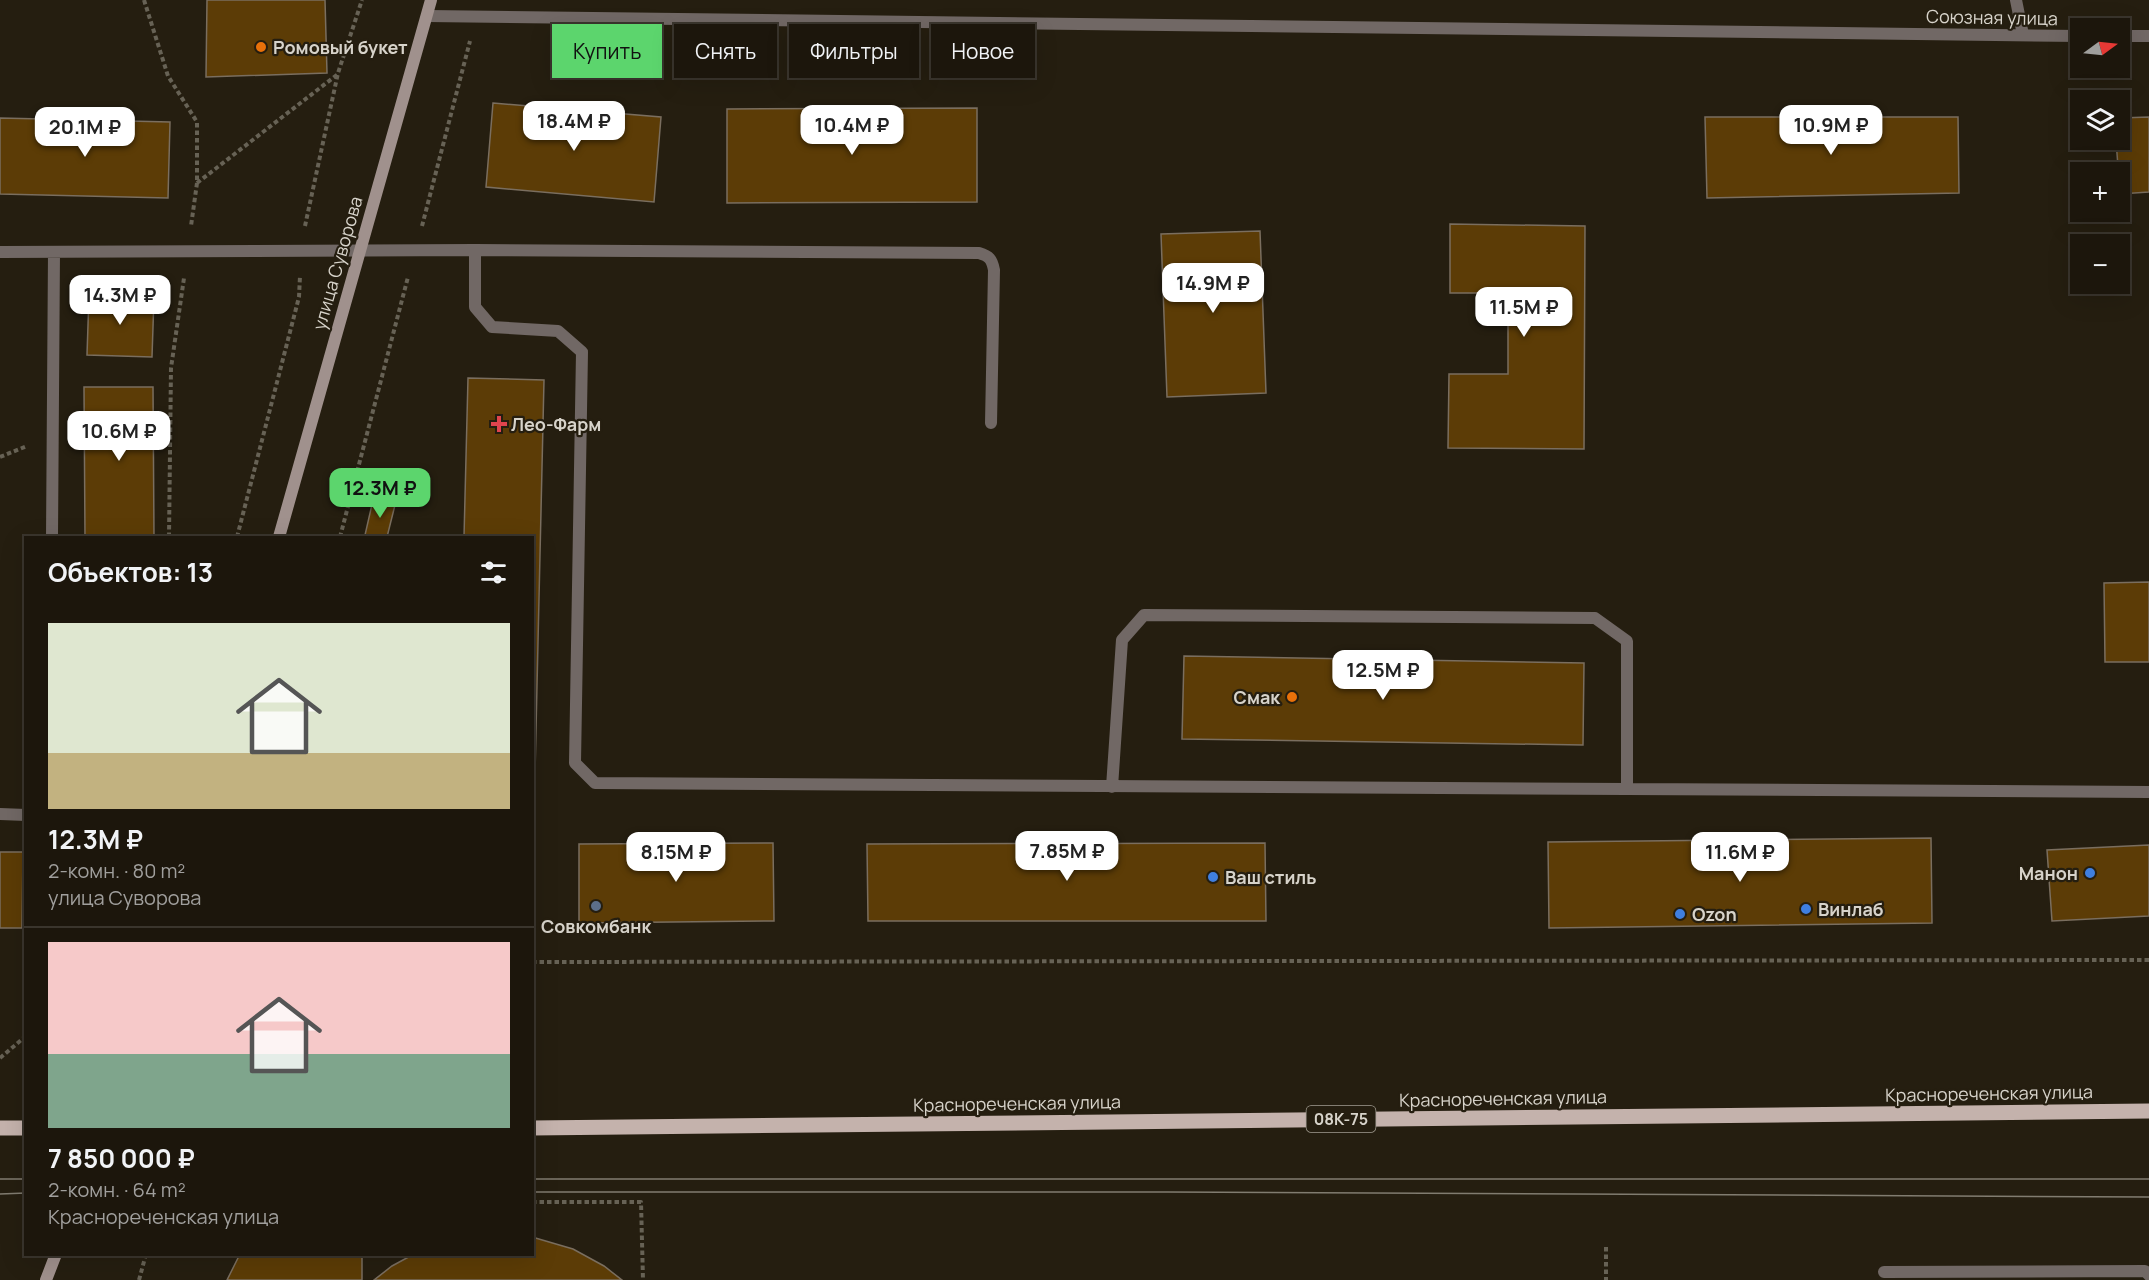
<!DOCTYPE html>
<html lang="ru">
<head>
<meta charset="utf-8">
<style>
  body { margin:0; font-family:Manrope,sans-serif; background:#251f15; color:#f1f3f6; height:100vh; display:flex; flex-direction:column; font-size:22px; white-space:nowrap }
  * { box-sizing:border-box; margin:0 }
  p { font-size:20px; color:#a09f9d }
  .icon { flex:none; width:33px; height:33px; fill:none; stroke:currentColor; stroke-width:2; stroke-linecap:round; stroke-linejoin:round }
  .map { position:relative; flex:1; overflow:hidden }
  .side { position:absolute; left:24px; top:536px; width:510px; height:720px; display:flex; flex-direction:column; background:#1c160c; border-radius:0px; box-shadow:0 6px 24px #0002,0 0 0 2px #3a352d }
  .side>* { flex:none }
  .top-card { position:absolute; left:552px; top:24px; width:570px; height:54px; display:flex; gap:12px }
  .needle { width:39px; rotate:75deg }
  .buttons { position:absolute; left:2070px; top:18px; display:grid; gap:12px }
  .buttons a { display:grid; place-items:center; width:60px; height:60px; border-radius:0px; background:#1c160c; box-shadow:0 6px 24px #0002,0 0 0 2px #3a352d; font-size:30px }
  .price { position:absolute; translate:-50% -51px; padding:0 14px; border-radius:12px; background:#fff; color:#222; font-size:20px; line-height:39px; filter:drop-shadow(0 2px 3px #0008) }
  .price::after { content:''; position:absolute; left:50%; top:36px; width:18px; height:14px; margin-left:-9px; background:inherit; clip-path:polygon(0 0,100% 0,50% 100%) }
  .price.current { background:#5cd56d; color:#111 }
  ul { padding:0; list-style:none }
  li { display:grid; align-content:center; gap:12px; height:318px; padding:0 24px }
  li+li { border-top:2px solid #3a352d }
  li span { display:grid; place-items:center; height:186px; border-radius:0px; color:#555 }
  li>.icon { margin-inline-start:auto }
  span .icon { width:108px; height:108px; fill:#fffc; stroke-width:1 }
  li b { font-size:26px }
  h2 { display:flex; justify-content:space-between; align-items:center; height:72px; padding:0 24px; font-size:26px }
  .chip { padding:0 21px; border-radius:0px; background:#1c160c; box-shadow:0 6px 24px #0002,0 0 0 2px #3a352d; font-size:21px; line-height:54px }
  .chip.current { background:#5cd56d; color:#111 }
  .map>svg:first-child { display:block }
  .building { fill:#5c3c06; stroke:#7a6e5f; stroke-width:1.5 }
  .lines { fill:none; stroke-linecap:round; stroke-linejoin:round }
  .path { stroke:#676255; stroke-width:4; stroke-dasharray:4.5 3; stroke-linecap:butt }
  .service { stroke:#716865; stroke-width:12 }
  .minor { stroke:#716865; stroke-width:12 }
  .secondary { stroke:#a0918d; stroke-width:12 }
  .primary { stroke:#c4b2ac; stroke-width:15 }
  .tram { stroke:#817c70; stroke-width:1.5 }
  .food-dot { fill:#e8710a; stroke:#251e10; stroke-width:2 }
  .health-dot { fill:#e0444e; stroke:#251e10; stroke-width:2 }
  .shop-dot { fill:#3f7fe0; stroke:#251e10; stroke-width:2 }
  .service-dot { fill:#5c6f8a; stroke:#251e10; stroke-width:2 }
  .labels { text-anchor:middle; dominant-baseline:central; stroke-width:4.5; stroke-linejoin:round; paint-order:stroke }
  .shield { fill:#251e10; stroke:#a29d92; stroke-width:1.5 }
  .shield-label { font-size:16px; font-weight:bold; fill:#d7d3ca }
  .street-label { font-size:18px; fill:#d7d3ca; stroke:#251e10 }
  .poi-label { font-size:18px; font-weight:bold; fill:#d7d3ca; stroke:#251e10; text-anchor:start }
</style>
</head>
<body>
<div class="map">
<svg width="2149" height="1280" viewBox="0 0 2149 1280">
  <rect width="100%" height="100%" fill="#251e10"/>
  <path class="building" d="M 207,0 L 325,0 L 327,73 L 206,77 Z
    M 493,103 L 661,117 L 654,202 L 486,187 Z
    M 977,108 L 977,202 L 727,203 L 727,109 Z
    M 1705,117 L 1958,117 L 1959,193 L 1707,198 Z
    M 2149,117 L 2149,192 L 2120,194 L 2116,140 L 2120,140 L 2120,118 Z
    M 0,118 L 170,122 L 168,198 L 0,194 Z
    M 1450,224 L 1585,226 L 1584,449 L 1448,448 L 1449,374 L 1508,374 L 1508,293 L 1450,293 Z
    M 1260,231 L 1266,393 L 1167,397 L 1161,234 Z
    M 89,295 L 154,297 L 152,357 L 87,355 Z
    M 468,378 L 544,380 L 535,774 L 532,774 L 532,537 L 464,537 Z
    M 84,387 L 153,387 L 154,537 L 85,537 Z
    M 373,500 L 395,505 L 387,537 L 365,535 Z
    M 2149,582 L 2149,662 L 2105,662 L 2104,583 Z
    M 1184,656 L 1584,663 L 1583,745 L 1182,739 Z
    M 1931,838 L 1932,923 L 1549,928 L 1548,842 Z
    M 773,843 L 774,921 L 579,923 L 579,844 Z
    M 1265,843 L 1266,921 L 868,921 L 867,844 Z
    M 2149,845 L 2149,916 L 2052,921 L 2047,850 Z
    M 0,852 L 23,852 L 22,928 L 0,928 Z
    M 532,1237 L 573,1249 L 604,1266 L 622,1280 L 374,1280 L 392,1266 L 414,1254 L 532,1254 Z
    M 240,1254 L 362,1254 L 362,1280 L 227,1280 Z"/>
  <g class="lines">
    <path class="path" d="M 144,0 L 168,76 L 197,122 L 197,183 L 191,226
      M 197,183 L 338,74
      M 305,226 L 338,73 L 362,0
      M 422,226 L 470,41
      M 0,457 L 27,446
      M 169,537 L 171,368 L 184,278
      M 237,537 L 299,297 L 300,276
      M 340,537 L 408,277
      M 532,962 L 2149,960
      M 0,1058 L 26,1036
      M 532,1202 L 641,1202 L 643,1280
      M 1606,1247 L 1606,1280
      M 139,1280 L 146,1254"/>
    <path class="service" d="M 2016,0 L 2023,35
      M 0,252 L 475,250
      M 991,423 L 994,270 C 992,259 989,256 979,253 L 475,250 L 475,307 L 492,327 L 558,331 L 582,352 L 575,763 L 595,783 L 2149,792
      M 52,537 L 54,252
      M 1112,787 L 1122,640 L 1144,615 L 1595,618 L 1627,641 L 1627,789
      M 0,814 L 26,815
      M 1884,1272 L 2145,1271 L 2149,1275"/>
    <path class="minor" d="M 427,16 L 2080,36
      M 2120,36 L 2149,36"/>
    <path class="secondary" d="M 279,537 L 431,0
      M 46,1280 L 56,1254"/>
    <path class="primary" d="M 0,1128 L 26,1128
      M 532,1128 L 2149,1111"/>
    <path class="tram" d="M 0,1179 L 26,1179
      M 532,1179 L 2149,1179
      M 532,1192 L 1167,1192 L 2149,1197
      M 0,1194 L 26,1193"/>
  </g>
  <g class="food-dot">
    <circle cx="261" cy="47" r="6"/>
    <circle cx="1292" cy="697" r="6"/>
  </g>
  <path class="health-dot" d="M496 415h6v6h6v6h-6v6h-6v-6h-6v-6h6z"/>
  <g class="shop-dot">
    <circle cx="2090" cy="873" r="6"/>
    <circle cx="1213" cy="877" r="6"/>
    <circle cx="1806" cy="909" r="6"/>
    <circle cx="1680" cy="914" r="6"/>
  </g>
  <circle class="service-dot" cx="596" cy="906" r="6"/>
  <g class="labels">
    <rect class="shield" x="1306.5" y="1106" width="69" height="26" rx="4.5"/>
    <g class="shield-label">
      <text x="1341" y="1119">08К-75</text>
    </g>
    <g class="street-label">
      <text transform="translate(1992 17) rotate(1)">Союзная улица</text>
      <text transform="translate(337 263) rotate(-74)">улица Суворова</text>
      <text transform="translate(1989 1093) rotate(-1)">Краснореченская улица</text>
      <text transform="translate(1503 1098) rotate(-1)">Краснореченская улица</text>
      <text transform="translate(1017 1103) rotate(-1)">Краснореченская улица</text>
    </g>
    <g class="poi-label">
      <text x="273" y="47">Ромовый букет</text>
      <text x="511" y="424">Лео-Фарм</text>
      <text x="1280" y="697" text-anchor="end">Смак</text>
      <text x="2078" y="873" text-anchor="end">Манон</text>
      <text x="1225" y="877">Ваш стиль</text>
      <text x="1818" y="909">Винлаб</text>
      <text x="1692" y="914">Ozon</text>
      <text x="596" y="926" text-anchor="middle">Совкомбанк</text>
    </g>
  </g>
</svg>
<div class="buttons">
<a><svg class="needle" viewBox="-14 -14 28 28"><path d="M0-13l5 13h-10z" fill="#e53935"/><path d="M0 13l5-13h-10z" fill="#a09f9d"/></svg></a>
<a><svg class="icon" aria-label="layers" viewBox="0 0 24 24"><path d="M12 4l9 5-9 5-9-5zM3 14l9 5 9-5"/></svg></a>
<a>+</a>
<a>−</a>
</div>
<b class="price" style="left:574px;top:152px">18.4M ₽</b>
<b class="price" style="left:852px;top:156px">10.4M ₽</b>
<b class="price" style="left:1831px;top:156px">10.9M ₽</b>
<b class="price" style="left:85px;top:158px">20.1M ₽</b>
<b class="price" style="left:1213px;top:314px">14.9M ₽</b>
<b class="price" style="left:120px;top:326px">14.3M ₽</b>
<b class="price" style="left:1524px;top:338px">11.5M ₽</b>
<b class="price" style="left:119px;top:462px">10.6M ₽</b>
<b class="price current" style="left:380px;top:519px">12.3M ₽</b>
<b class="price" style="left:1383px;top:701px">12.5M ₽</b>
<b class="price" style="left:1067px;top:882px">7.85M ₽</b>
<b class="price" style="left:676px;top:883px">8.15M ₽</b>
<b class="price" style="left:1740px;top:883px">11.6M ₽</b>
<div class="top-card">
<a class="chip current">Купить</a>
<a class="chip">Снять</a>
<a class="chip">Фильтры</a>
<a class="chip">Новое</a>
</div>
<section class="side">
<h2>Объектов: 13<svg class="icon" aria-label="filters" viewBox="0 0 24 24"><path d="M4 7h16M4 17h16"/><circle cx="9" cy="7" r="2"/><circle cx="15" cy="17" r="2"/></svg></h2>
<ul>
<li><span style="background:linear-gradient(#dfe7d0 70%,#c2b280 0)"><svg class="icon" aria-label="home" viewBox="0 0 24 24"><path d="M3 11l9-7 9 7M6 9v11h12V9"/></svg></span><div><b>12.3M ₽</b><p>2-комн. · 80 m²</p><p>улица Суворова</p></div></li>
<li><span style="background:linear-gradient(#f6c9c9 60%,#7fa58c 0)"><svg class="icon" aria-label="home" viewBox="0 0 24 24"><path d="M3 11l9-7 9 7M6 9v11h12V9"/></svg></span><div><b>7 850 000 ₽</b><p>2-комн. · 64 m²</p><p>Краснореченская улица</p></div></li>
</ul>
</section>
</div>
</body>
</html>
